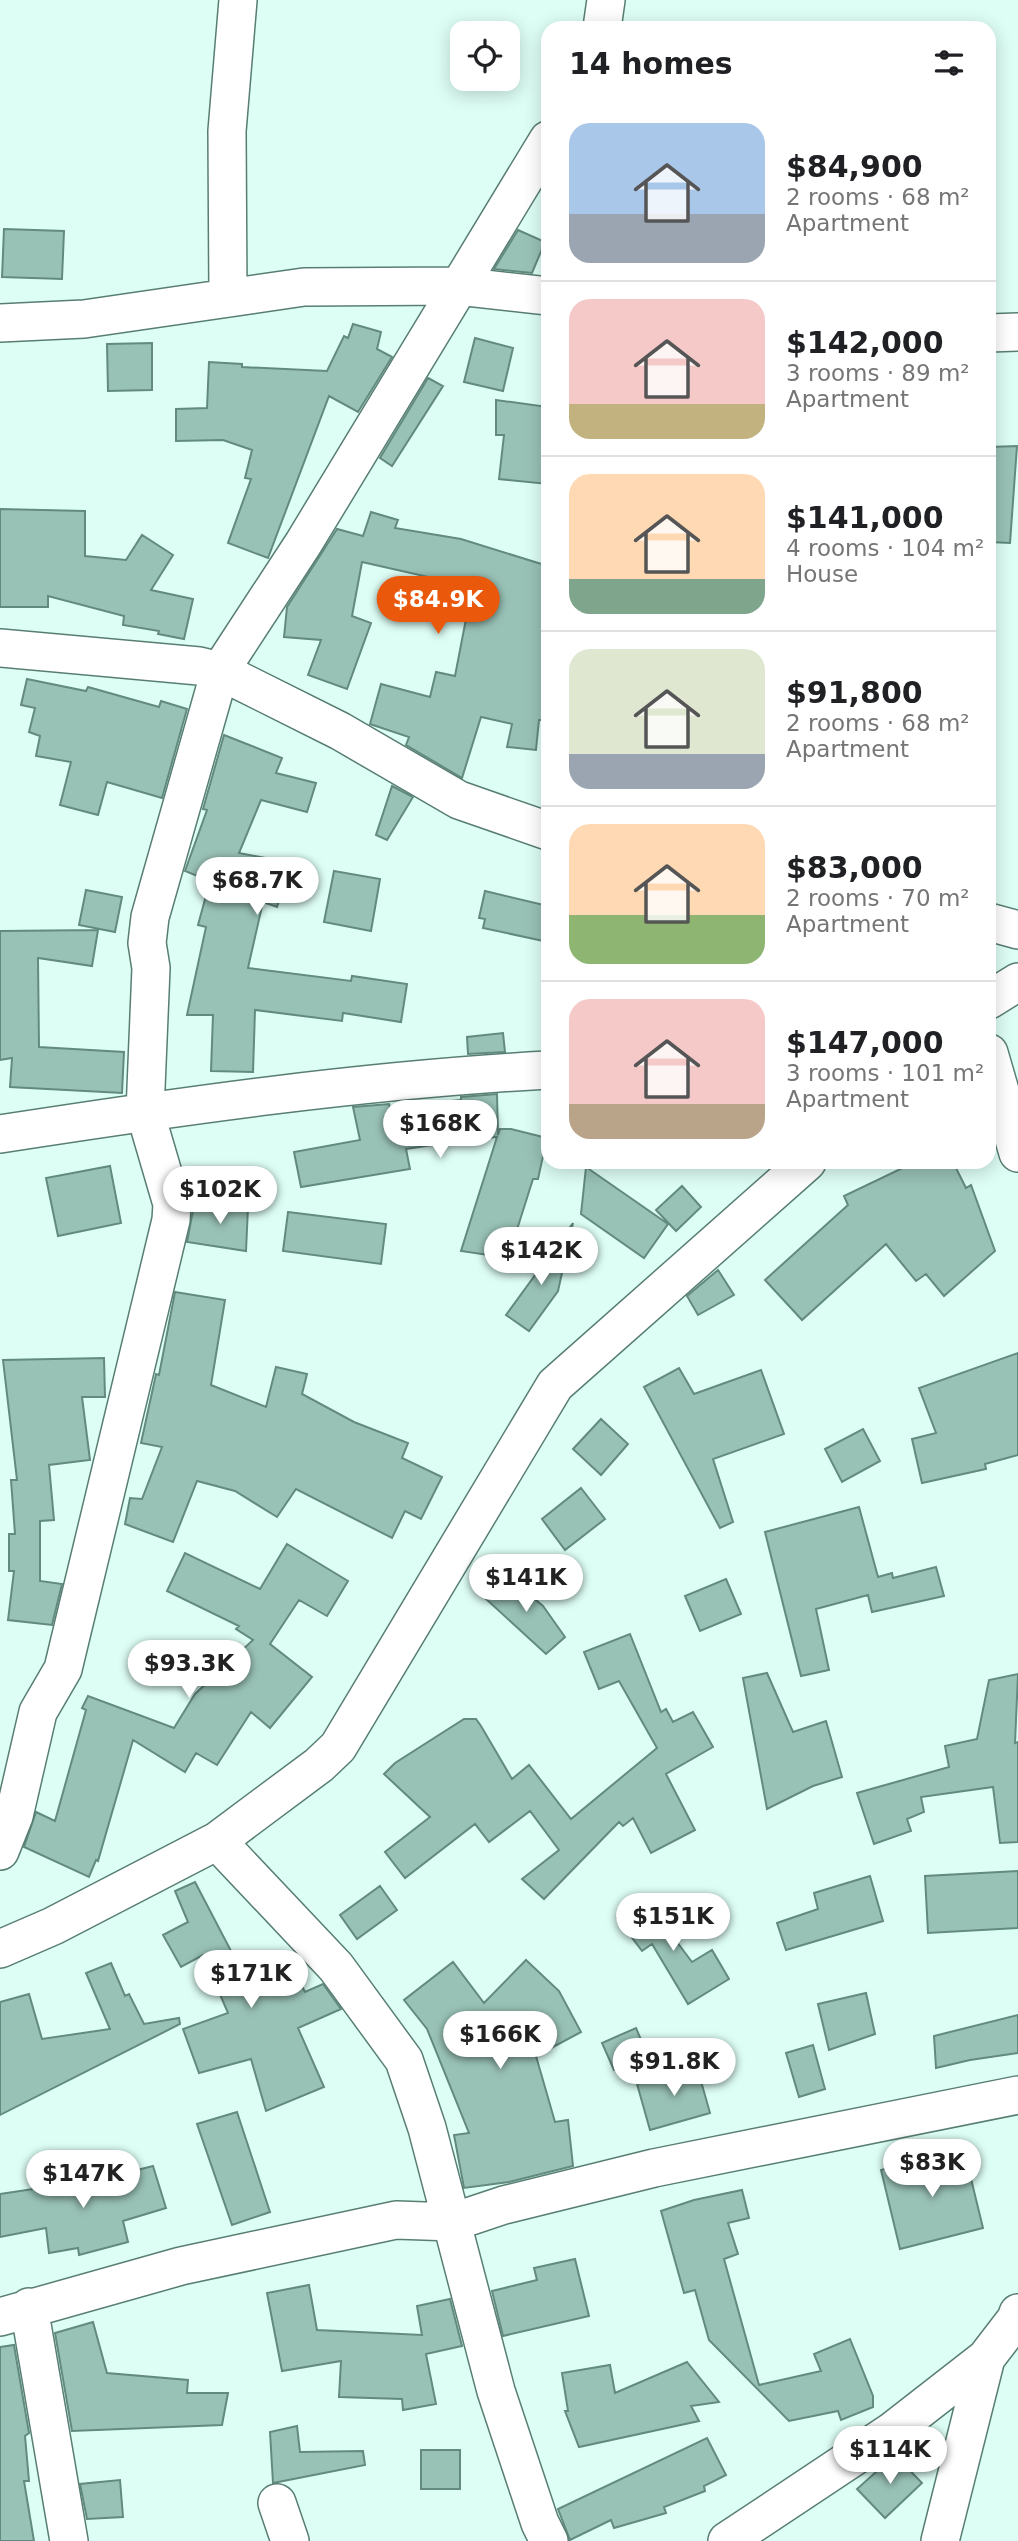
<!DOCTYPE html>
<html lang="en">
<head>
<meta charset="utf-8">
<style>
  body { margin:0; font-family:"DejaVu Sans",sans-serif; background:#f6f6f6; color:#202124; height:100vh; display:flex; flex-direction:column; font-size:26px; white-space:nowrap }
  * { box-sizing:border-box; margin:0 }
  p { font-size:23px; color:#757577 }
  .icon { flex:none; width:38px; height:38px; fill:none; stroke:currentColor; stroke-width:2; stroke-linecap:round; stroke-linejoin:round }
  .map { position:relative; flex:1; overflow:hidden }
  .drawer { position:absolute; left:541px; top:21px; width:455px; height:1148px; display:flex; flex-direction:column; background:#fff; border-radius:21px; box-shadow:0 4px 18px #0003 }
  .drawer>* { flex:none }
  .controls { position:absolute; left:450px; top:21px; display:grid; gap:14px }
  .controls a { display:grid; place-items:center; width:70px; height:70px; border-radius:14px; background:#fff; box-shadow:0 4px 18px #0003; font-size:35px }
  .price { position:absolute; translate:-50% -60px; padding:0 16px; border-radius:24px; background:#fff; color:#222; font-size:23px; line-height:46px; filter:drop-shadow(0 2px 4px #0008) }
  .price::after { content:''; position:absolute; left:50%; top:42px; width:21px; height:16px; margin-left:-10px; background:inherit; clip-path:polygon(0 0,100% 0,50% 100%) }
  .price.on { background:#ea580c; color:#fff }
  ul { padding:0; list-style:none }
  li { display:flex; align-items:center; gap:21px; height:175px; padding:0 28px }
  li+li { border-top:2px solid #e0e0e0 }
  li span { display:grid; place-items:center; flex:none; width:196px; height:140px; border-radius:21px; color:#555 }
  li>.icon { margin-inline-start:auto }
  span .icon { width:84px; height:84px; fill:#fffc; stroke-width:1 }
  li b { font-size:30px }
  h2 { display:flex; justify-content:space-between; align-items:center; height:84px; padding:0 28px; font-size:30px }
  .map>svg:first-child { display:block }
  .building { fill:#99c2b6; stroke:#638a7f; stroke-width:2 }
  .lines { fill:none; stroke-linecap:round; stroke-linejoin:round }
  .street-casing { stroke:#587e74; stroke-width:40 }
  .street { stroke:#fff; stroke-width:37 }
</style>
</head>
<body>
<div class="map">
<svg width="1018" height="2541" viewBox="0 0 1018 2541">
  <rect width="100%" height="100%" fill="#ddfef5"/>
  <path class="building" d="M 4,229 L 64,231 L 62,279 L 2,277 Z
    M 518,230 L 545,242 L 532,273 L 494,269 Z
    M 353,324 L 381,332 L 377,349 L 392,357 L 358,412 L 329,396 L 268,558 L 228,543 L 251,479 L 245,478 L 252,450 L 223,440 L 176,441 L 176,409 L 207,408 L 209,362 L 242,364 L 242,367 L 327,371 L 344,336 L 348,338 Z
    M 475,338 L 513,348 L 503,391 L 464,382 Z
    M 152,343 L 152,390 L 108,391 L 107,344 Z
    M 428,378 L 443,386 L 392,466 L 380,458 Z
    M 496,400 L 548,407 L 548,484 L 499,479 L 504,435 L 496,435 Z
    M 1017,446 L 1010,543 L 989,542 L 989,447 Z
    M 0,509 L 85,511 L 85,556 L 126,560 L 142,535 L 173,555 L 151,590 L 193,599 L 184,639 L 158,634 L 159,631 L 123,625 L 124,616 L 48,596 L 48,607 L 0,607 Z
    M 371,512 L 398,520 L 395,528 L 461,539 L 548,566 L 548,720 L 539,720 L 536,750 L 507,747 L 512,724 L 481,717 L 462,778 L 406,745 L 409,737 L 370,724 L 381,684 L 430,697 L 436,672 L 455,676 L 466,619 L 440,613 L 446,581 L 362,562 L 352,616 L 371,623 L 347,689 L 308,675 L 321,640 L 284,637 L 287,607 L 337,529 L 363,536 Z
    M 27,679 L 86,691 L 88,687 L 159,707 L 161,701 L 187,709 L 162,798 L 107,782 L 98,815 L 60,805 L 71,762 L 36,756 L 40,736 L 29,732 L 35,708 L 21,705 Z
    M 224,735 L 282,758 L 276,773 L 316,783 L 307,812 L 261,800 L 239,853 L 291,863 L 277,907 L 263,902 L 248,968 L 351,981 L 352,976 L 407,984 L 401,1022 L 343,1013 L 342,1021 L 255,1010 L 253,1072 L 211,1071 L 213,1015 L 187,1015 L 206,927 L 198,925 L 210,881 L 185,871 L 207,810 L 203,809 Z
    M 392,786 L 413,797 L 387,840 L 376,835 Z
    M 334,871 L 380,879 L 371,931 L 324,922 Z
    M 86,890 L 122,897 L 115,932 L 79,925 Z
    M 485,891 L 548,906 L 548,942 L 483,928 L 485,919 L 479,918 Z
    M 98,930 L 92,966 L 38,958 L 39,1047 L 124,1052 L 122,1093 L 10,1087 L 12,1058 L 0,1060 L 0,931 Z
    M 503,1033 L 505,1052 L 468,1054 L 467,1037 Z
    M 497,1094 L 498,1135 L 500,1129 L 511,1129 L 547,1138 L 538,1179 L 533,1179 L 508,1258 L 461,1251 L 497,1137 L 476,1139 L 475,1132 L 432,1138 L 433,1145 L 406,1149 L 410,1169 L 301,1187 L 294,1152 L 360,1140 L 353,1107 L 389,1104 L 390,1108 L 461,1100 L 461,1097 Z
    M 915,1162 L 953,1162 L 966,1188 L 971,1185 L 995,1251 L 944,1296 L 926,1274 L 916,1281 L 886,1244 L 802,1320 L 765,1280 L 848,1205 L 844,1196 Z
    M 110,1166 L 121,1223 L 58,1236 L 46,1178 Z
    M 586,1167 L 668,1224 L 644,1258 L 581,1214 Z
    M 682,1186 L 701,1207 L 676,1231 L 656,1210 Z
    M 224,1204 L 248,1207 L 246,1251 L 187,1242 L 194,1205 Z
    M 288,1212 L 386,1224 L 381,1264 L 283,1251 Z
    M 573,1223 L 558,1291 L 529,1331 L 506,1315 Z
    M 718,1270 L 734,1295 L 698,1315 L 687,1296 Z
    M 175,1292 L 225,1300 L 211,1385 L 266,1407 L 276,1367 L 307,1374 L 302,1394 L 354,1422 L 408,1443 L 402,1458 L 442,1477 L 421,1519 L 405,1511 L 392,1538 L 296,1489 L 277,1517 L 235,1491 L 197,1481 L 173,1542 L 125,1524 L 130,1498 L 142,1499 L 162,1447 L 141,1443 L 156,1374 L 159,1375 Z
    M 1018,1353 L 1018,1455 L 985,1464 L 986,1469 L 922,1483 L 912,1439 L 936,1433 L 919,1388 Z
    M 104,1358 L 105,1397 L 82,1397 L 90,1460 L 49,1465 L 54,1520 L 40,1521 L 40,1581 L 62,1584 L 52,1625 L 8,1620 L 14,1571 L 9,1571 L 9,1534 L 15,1534 L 11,1480 L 17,1480 L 3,1360 Z
    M 679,1368 L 694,1394 L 761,1370 L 784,1434 L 713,1459 L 733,1522 L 720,1528 L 644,1387 Z
    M 601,1419 L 628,1444 L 601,1475 L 573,1449 Z
    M 863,1429 L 880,1461 L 842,1482 L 825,1449 Z
    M 581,1488 L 605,1519 L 565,1550 L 542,1519 Z
    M 859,1507 L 878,1577 L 892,1573 L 893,1578 L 936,1567 L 944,1596 L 872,1612 L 868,1595 L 816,1609 L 829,1670 L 801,1676 L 765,1532 Z
    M 287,1544 L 348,1581 L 327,1616 L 299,1600 L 270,1644 L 312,1677 L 270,1728 L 251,1712 L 217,1765 L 196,1753 L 185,1772 L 133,1740 L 98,1861 L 96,1860 L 89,1877 L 24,1847 L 36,1812 L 55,1821 L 86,1710 L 82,1708 L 88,1696 L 174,1728 L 195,1694 L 253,1640 L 236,1629 L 239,1626 L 167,1591 L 185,1553 L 260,1589 Z
    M 506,1575 L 543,1606 L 565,1637 L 546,1654 L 486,1599 Z
    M 726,1579 L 741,1614 L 700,1631 L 685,1596 Z
    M 630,1634 L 661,1712 L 666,1709 L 673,1722 L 693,1712 L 713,1747 L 666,1774 L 695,1830 L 651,1853 L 633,1818 L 623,1826 L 619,1822 L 544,1899 L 522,1879 L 559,1850 L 530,1811 L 489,1842 L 475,1824 L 405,1878 L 385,1852 L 430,1817 L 384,1774 L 395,1763 L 464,1719 L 476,1719 L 481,1726 L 512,1779 L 529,1765 L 571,1819 L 657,1748 L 619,1681 L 599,1689 L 584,1652 Z
    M 767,1673 L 793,1732 L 826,1721 L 842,1777 L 813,1786 L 767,1809 L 743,1678 Z
    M 1018,1674 L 1015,1743 L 1018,1742 L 1018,1842 L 1000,1843 L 993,1787 L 921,1797 L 924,1812 L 907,1819 L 911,1831 L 874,1844 L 857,1793 L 949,1767 L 945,1746 L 977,1739 L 989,1680 Z
    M 1018,1871 L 1018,1928 L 928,1933 L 925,1876 Z
    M 870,1876 L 883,1921 L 786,1950 L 777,1923 L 818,1909 L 814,1893 Z
    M 195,1882 L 243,1974 L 285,1953 L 305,1992 L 323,1984 L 341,2009 L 298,2028 L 324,2087 L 266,2111 L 251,2059 L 199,2073 L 183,2029 L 228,2013 L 203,1955 L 181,1967 L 163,1935 L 188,1922 L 175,1891 Z
    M 380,1886 L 397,1910 L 357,1939 L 340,1915 Z
    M 644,1898 L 692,1962 L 712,1950 L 729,1979 L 688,2004 L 652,1944 L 642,1951 L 617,1918 Z
    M 526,1960 L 559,1991 L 581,2032 L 536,2056 L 555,2122 L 568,2120 L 573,2166 L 509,2182 L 464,2188 L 454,2135 L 469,2133 L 427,2029 L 404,2000 L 453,1962 L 484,2003 Z
    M 111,1963 L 125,1996 L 129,1994 L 144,2024 L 179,2018 L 180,2024 L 0,2115 L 0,2002 L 29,1994 L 42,2039 L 110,2029 L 86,1973 Z
    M 866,1993 L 875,2034 L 829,2050 L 818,2004 Z
    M 1018,2015 L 1018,2053 L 970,2060 L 936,2068 L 934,2036 Z
    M 636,2028 L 648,2056 L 614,2070 L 602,2043 Z
    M 813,2045 L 825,2089 L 799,2097 L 786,2053 Z
    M 697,2067 L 710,2113 L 650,2130 L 637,2084 Z
    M 237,2112 L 270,2212 L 232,2225 L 197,2124 Z
    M 964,2150 L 983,2228 L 900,2249 L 881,2170 Z
    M 153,2166 L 166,2208 L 123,2221 L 128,2242 L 79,2255 L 78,2248 L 49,2253 L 46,2228 L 0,2237 L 0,2194 L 106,2178 Z
    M 742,2190 L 749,2218 L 728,2223 L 738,2254 L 724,2259 L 759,2385 L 821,2371 L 814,2354 L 850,2339 L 873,2396 L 873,2407 L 841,2420 L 838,2411 L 789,2421 L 709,2340 L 695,2290 L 684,2293 L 661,2211 L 694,2200 Z
    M 575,2259 L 589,2316 L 503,2336 L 492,2291 L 537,2280 L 534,2268 Z
    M 309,2285 L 317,2330 L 422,2335 L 417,2306 L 450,2299 L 462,2346 L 426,2354 L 436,2404 L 403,2410 L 402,2399 L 339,2397 L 341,2361 L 282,2371 L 267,2293 Z
    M 93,2322 L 107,2373 L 188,2380 L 187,2393 L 228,2393 L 222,2425 L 72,2431 L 55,2333 Z
    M 14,2345 L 29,2433 L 25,2436 L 29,2481 L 24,2481 L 34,2541 L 0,2541 L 0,2347 Z
    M 687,2362 L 719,2402 L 691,2406 L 699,2421 L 579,2447 L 565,2411 L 568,2411 L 562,2373 L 610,2365 L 615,2393 Z
    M 297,2426 L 300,2452 L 363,2451 L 365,2465 L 273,2483 L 270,2432 Z
    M 707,2438 L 726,2475 L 704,2486 L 705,2491 L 664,2507 L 666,2513 L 614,2528 L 611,2520 L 570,2540 L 558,2509 Z
    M 421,2450 L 460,2450 L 460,2489 L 421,2489 Z
    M 895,2455 L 922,2483 L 885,2518 L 857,2489 Z
    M 120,2480 L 123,2517 L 87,2519 L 80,2484 Z"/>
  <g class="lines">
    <g class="street-casing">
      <path id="street" d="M 602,28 L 606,0
        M 228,298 L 227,131 L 238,0
        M 0,323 L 84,319 L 304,287 L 458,286 L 548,296
        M 989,333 L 1018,332
        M 0,648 L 199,666 L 220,671 L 340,731 L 459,800 L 548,831
        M 989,922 L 1018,930
        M 989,1000 L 1018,982
        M 989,1053 L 1018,1153
        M 0,1134 C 181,1106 364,1080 548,1070
        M 217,1841 L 336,1967 L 404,2060 L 427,2128 L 496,2391 L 540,2523 L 549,2541
        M 0,1851 L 14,1816 L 38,1712 L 63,1669 L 171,1220 L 172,1204 L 145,1112 L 151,968 L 147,943 L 150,917 L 220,671 L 303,544 L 548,140
        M 0,1949 L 53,1926 L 217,1841 L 319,1765 L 338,1747 L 555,1385 L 807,1162
        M 29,2307 L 69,2541
        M 0,2317 L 181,2266 L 396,2220 L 453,2222 L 504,2205 L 654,2168 L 1018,2095
        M 277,2503 L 290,2541
        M 727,2541 L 891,2432 L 986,2358 L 1016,2319 L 1018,2313
        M 940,2541 L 986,2358"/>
    </g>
    <use href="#street" class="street"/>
  </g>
</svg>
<div class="controls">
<a><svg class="icon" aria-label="locate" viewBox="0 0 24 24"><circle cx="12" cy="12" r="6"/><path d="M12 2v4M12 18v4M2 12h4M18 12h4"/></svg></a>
</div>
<b class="price on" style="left:438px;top:636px">$84.9K</b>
<b class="price" style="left:257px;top:917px">$68.7K</b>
<b class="price" style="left:440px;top:1160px">$168K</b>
<b class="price" style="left:220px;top:1226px">$102K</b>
<b class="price" style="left:541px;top:1287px">$142K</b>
<b class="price" style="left:526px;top:1614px">$141K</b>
<b class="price" style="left:189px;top:1700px">$93.3K</b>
<b class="price" style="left:673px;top:1953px">$151K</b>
<b class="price" style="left:251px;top:2010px">$171K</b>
<b class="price" style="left:500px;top:2071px">$166K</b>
<b class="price" style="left:674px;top:2098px">$91.8K</b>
<b class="price" style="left:932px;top:2199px">$83K</b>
<b class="price" style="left:83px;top:2210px">$147K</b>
<b class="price" style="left:890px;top:2486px">$114K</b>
<section class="drawer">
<h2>14 homes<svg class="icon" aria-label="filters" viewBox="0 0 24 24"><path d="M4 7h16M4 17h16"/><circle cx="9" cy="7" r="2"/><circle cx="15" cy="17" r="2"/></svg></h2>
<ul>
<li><span style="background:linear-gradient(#a9c7e8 65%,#9aa5b1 0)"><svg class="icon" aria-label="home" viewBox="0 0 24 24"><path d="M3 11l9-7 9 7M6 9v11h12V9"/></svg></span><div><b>$84,900</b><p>2 rooms · 68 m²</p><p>Apartment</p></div></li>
<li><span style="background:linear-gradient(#f6c9c9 75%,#c2b280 0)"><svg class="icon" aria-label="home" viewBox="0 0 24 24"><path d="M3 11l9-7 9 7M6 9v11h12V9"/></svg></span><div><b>$142,000</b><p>3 rooms · 89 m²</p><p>Apartment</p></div></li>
<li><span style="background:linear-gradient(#ffd9b3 75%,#7fa58c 0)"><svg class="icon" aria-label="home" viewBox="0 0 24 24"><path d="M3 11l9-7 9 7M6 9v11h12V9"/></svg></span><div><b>$141,000</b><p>4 rooms · 104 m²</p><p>House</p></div></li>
<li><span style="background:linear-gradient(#dfe7d0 75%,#9aa5b1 0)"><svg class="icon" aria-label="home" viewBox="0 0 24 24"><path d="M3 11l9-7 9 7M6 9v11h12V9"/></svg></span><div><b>$91,800</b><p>2 rooms · 68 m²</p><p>Apartment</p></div></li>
<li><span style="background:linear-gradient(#ffd9b3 65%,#8fb573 0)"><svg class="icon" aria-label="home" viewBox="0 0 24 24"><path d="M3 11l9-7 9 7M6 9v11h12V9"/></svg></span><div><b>$83,000</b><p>2 rooms · 70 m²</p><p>Apartment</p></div></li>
<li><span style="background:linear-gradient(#f6c9c9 75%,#b9a48a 0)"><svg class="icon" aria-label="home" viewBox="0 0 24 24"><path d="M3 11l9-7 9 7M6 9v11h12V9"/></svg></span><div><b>$147,000</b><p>3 rooms · 101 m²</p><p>Apartment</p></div></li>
</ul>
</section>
</div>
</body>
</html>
